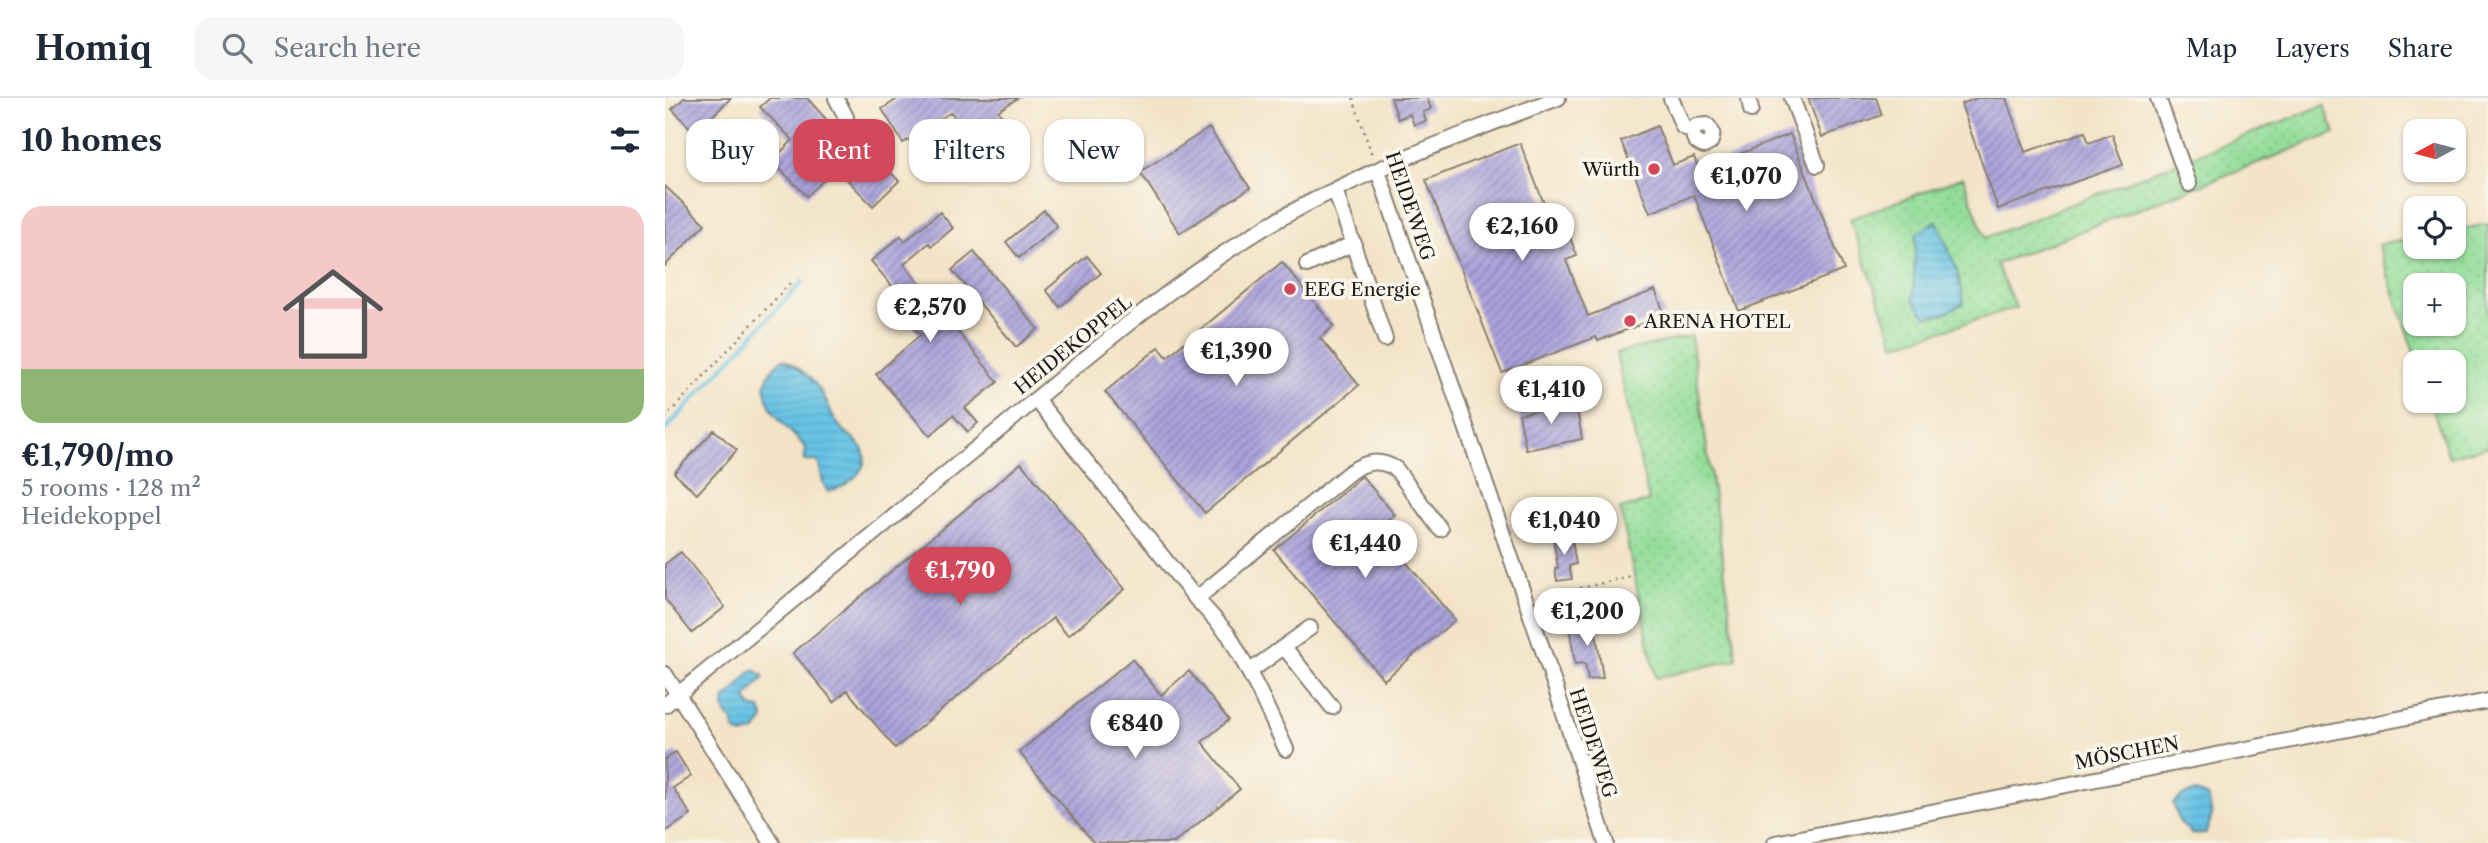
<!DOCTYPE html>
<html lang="en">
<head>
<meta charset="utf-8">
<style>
  body { margin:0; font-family:"Libre Caslon Text",serif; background:#f6f6f7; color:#1f2937; height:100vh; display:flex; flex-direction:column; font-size:26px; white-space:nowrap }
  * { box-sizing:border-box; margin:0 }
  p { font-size:23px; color:#747a83 }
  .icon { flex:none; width:38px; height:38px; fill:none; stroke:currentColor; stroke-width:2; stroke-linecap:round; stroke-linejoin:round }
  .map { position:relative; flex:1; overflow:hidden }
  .sheet { display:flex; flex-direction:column; background:#fff; width:665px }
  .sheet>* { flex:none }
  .guide { position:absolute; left:21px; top:21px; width:665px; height:63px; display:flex; gap:14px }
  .needle { width:46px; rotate:263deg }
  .controls { position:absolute; left:1738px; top:21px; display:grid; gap:14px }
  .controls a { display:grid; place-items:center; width:63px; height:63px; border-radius:14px; background:#fff; box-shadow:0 2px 5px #0004; font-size:35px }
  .price { position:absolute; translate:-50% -60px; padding:0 16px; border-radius:24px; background:#fff; color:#222; font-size:23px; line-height:46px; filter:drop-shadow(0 2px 4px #0008) }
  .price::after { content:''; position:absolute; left:50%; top:42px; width:21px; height:16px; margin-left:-10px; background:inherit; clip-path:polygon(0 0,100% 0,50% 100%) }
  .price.active { background:#d1495b; color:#fff }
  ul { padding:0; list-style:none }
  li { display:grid; align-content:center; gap:14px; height:371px; padding:0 21px }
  li span { display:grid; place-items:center; height:217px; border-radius:21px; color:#555 }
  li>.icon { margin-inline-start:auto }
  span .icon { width:126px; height:126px; fill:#fffc; stroke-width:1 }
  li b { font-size:30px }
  h2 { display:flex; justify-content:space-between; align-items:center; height:84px; padding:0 21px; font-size:30px }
  .tag { padding:0 24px; border-radius:21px; background:#fff; box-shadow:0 2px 5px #0004; font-size:24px; line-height:63px }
  .tag.active { background:#d1495b; color:#fff }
  header { display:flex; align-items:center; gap:42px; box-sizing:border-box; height:98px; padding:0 35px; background:#fff; border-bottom:2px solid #e0e1e3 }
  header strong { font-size:33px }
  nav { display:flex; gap:38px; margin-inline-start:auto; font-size:24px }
  .search { width:490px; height:63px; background:#f6f6f7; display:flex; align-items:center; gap:18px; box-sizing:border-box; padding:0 24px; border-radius:21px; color:#747a83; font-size:26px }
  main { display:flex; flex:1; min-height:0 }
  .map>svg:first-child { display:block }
  .grass { fill:url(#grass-dots); stroke:#587c5a; stroke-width:2; fill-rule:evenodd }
  .water { fill:url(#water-rules); stroke:#427080; stroke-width:2 }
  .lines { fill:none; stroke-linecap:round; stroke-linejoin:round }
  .stream { stroke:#67c3e5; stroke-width:4.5 }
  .building { fill:url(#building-hatch) }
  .minor-casing { stroke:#888072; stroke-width:18 }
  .path { stroke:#888072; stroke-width:2.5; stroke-dasharray:2 5; stroke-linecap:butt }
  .minor { stroke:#fff; stroke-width:14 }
  .poi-dot { fill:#d1495b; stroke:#fbf7ec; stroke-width:2.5 }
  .labels { text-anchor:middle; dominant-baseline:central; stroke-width:7; stroke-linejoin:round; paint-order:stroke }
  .poi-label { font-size:19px; fill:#1c1c1c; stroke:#fbf7ec; text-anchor:start }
  .street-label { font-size:19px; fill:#1c1c1c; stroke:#fbf7ec }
</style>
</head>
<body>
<header>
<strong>Homiq</strong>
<div class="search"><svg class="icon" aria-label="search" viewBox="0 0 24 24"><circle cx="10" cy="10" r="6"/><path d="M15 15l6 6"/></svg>Search here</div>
<nav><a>Map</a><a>Layers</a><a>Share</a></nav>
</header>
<main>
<section class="sheet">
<h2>10 homes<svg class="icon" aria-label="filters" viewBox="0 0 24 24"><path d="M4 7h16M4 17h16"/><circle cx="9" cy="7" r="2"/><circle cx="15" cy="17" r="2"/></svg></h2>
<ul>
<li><span style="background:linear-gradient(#f6c9c9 75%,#8fb573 0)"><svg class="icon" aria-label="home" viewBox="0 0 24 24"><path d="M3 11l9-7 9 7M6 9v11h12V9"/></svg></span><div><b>€1,790/mo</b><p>5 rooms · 128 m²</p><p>Heidekoppel</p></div></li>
</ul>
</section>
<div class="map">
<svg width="1823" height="745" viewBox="0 0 1823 745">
  <defs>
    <pattern id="grass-dots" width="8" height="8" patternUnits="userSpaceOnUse" patternTransform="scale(1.75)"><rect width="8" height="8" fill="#93dd99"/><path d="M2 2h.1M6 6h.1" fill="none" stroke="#7ebd83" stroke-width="1.8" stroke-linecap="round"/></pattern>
    <pattern id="water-rules" width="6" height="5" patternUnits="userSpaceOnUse" patternTransform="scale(1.75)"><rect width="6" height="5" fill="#67c3e5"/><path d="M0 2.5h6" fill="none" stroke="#59a7c4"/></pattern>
    <pattern id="building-hatch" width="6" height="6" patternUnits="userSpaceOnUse" patternTransform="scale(1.75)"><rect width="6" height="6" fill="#aaa3db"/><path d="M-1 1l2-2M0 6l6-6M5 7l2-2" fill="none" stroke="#8a84b1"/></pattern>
  </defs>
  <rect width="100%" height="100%" fill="#fbf7ec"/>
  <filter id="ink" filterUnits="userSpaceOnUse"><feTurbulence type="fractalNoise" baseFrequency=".0143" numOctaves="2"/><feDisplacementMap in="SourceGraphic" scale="14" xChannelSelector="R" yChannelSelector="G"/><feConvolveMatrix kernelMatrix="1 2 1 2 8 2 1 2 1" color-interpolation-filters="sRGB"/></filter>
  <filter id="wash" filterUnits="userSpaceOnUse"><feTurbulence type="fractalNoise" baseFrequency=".00686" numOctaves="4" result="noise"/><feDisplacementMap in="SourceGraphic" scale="28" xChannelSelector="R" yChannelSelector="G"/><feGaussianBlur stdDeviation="1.57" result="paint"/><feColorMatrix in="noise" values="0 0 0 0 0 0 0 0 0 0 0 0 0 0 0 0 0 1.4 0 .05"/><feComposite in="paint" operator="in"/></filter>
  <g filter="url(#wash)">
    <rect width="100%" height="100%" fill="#f3e4c8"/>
    <path class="grass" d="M 1659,7 L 1670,35 L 1331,166 L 1351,210 L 1230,247 L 1185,121 L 1298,79 L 1320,140 Z
      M 1823,126 L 1823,349 L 1784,359 L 1765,303 L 1788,303 L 1788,264 L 1752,264 L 1713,147 L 1750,140 L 1750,149 L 1788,149 L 1789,132 ZM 1750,187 L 1788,187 L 1788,226 L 1750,226 Z
      M 1026,238 L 1072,561 L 991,580 L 955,411 L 984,403 L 951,255 Z"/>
    <path class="water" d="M 1272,123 L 1292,173 L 1299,205 L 1279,216 L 1261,219 L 1248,201 L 1251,136 Z
      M 118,261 C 134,268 149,282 158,297 C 163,305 165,314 170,322 C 176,332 185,336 193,345 C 213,367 183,389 163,394 C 155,384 158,374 152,363 L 139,363 L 141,350 C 117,324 77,293 118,261 Z
      M 89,571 L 99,579 L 81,600 L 87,610 L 95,611 L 99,621 L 91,633 L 77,637 L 70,633 L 67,622 C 59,616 58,610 60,600 C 73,592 80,577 89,571 Z
      M 1531,694 L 1543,699 L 1547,717 L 1541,735 L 1527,736 L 1515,725 L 1508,705 L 1519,697 Z"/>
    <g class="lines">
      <path class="stream" d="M 0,332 L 137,184"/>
    </g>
    <g id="blocks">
      <path class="building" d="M 19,0 L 66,0 L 30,35 L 7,11 Z
        M 105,0 L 142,0 L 171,32 L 158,48 L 161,58 L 169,60 L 174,58 L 191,38 L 234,83 L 208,108 L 171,70 L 142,98 L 107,63 L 128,42 L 95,9 Z
        M 234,0 L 353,0 L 333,13 L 339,21 L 324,31 L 318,22 L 300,35 L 286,14 L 238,45 L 217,11 Z
        M 726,0 L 762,0 L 766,11 L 758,14 L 761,23 L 749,27 L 745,16 L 733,21 Z
        M 1143,0 L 1211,0 L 1217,17 L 1157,39 Z
        M 1312,0 L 1341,0 L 1360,54 L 1420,34 L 1424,45 L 1447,36 L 1458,67 L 1333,111 L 1296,6 Z
        M 992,28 L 1008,67 L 1029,59 L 1034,72 L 1125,36 L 1179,172 L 1074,213 L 1029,97 L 985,115 L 956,43 Z
        M 544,30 L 585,90 L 515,135 L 475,74 Z
        M 855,45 L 889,131 L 900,126 L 912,158 L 901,162 L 923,218 L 990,192 L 1000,217 L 933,243 L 931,239 L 837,275 L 761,82 Z
        M 0,88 L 40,126 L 0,168 Z
        M 379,112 L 392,128 L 354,160 L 341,144 Z
        M 275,114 L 288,130 L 267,148 L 264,145 L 239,166 L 333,284 L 300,310 L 313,325 L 303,334 L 288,317 L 265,338 L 211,276 L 255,237 L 226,200 L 232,194 L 206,163 L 236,138 L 240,143 Z
        M 309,154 L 373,231 L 351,249 L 287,172 Z
        M 422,158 L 436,175 L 395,209 L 381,192 Z
        M 617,164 L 669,228 L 655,240 L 694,287 L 540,415 L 440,294 L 494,249 L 502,259 Z
        M 911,305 L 917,341 L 861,352 L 854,316 Z
        M 49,332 L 72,352 L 32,396 L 9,375 Z
        M 356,365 L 460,491 L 403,538 L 388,520 L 230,650 L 182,592 L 169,604 L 128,555 Z
        M 697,378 L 730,417 L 713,431 L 790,522 L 719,582 L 609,452 Z
        M 906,436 L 911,466 L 904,468 L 907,481 L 892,483 L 890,470 L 893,470 L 888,440 Z
        M 16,454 L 60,509 L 27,535 L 0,501 L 0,466 Z
        M 929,523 L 938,580 L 923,582 L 920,565 L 910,566 L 904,527 Z
        M 467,561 L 496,597 L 524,573 L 564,622 L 537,644 L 575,691 L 509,745 L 429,745 L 354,654 Z
        M 11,654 L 26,678 L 8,690 L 26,717 L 0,734 L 0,661 Z"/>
    </g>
  </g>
  <g filter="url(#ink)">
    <use href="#blocks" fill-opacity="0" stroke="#888072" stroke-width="2"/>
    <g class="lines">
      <g class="minor-casing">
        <path id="minor" d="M 1006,0 L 1018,29 L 1028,33 C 1028,42 1031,45 1039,48 L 1045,45 C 1049,37 1048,33 1042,27 L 1031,28 L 1028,33
          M 1084,0 L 1086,12
          M 1127,0 L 1152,67
          M 1493,0 L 1524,86
          M 167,51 L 181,36 L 181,19 L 171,0
          M 713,73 L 885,573 L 941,745
          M 670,92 L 720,241
          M 642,167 L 689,145
          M 371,301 L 529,498 L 564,537 L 593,591 L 621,651
          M 531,501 L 685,374 C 700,364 714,360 731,371 L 775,431
          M 619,549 L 667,609
          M 584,574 L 645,530
          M 0,576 L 107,745
          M 0,607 C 116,513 230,417 346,322 C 424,257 502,190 589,136 C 683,78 790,39 893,0
          M 1110,745 L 1823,603"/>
      </g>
      <path class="path" d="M 688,0 L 708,60
        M 0,320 L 127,183
        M 874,500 L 967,478"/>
      <use href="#minor" class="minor"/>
    </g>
  </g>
  <g class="poi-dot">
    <circle cx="989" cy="71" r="7"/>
    <circle cx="625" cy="191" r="7"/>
    <circle cx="965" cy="223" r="7"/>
  </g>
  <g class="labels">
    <g class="poi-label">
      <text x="975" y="71" text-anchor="end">Würth</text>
      <text x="639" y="191">EEG Energie</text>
      <text x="979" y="223">ARENA HOTEL</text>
    </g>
    <g class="street-label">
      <text transform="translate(745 108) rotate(71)">HEIDEWEG</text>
      <text transform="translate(408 247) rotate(-39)">HEIDEKOPPEL</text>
      <text transform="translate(928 645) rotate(72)">HEIDEWEG</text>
      <text transform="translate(1462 655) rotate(-11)">MÖSCHEN</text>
    </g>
  </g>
</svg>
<div class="controls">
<a><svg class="needle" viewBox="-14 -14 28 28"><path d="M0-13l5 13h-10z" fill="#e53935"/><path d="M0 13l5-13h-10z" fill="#747a83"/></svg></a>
<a><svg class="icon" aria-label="locate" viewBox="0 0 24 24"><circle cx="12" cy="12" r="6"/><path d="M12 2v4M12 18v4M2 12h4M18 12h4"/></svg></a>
<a>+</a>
<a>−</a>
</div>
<b class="price" style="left:1081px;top:115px">€1,070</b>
<b class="price" style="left:857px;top:165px">€2,160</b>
<b class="price" style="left:265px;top:246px">€2,570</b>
<b class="price" style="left:571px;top:290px">€1,390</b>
<b class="price" style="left:886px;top:328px">€1,410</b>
<b class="price" style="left:899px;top:459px">€1,040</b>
<b class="price" style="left:700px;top:482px">€1,440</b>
<b class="price active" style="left:295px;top:509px">€1,790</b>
<b class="price" style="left:922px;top:550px">€1,200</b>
<b class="price" style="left:470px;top:662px">€840</b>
<div class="guide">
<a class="tag">Buy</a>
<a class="tag active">Rent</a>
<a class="tag">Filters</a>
<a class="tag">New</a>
</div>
</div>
</main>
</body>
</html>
